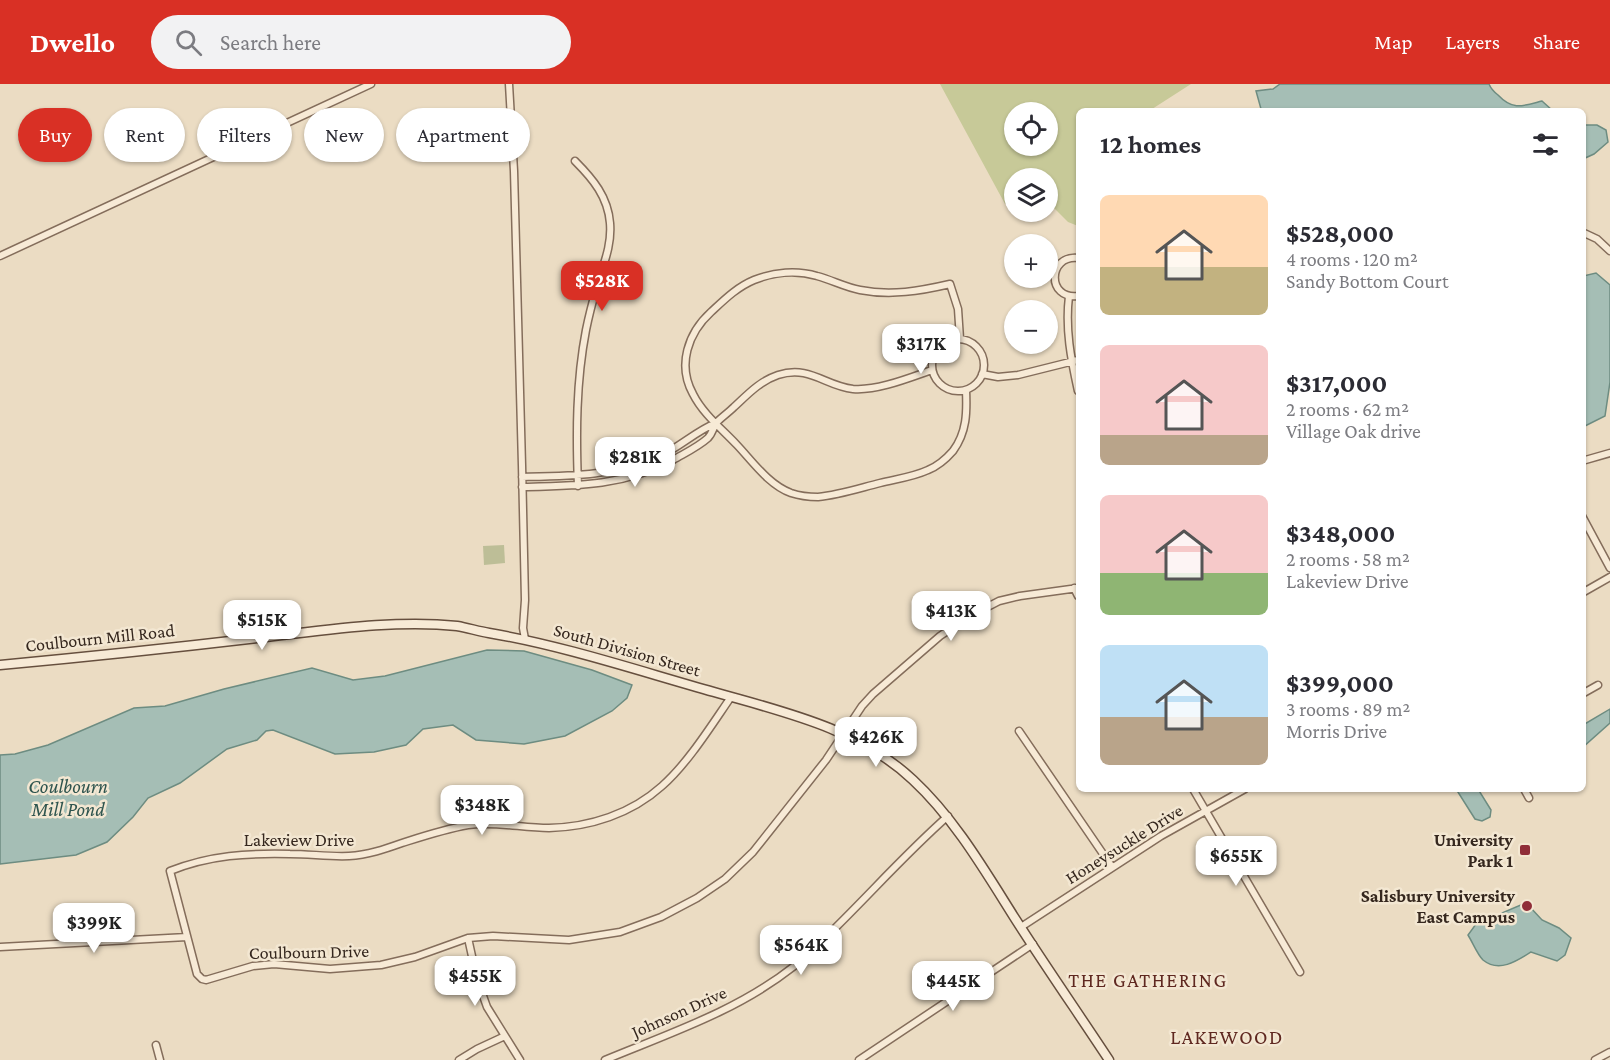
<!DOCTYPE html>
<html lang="en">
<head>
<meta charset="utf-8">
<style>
  body { margin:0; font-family:"Crimson Pro",serif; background:#f2f2f3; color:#2b2b33; height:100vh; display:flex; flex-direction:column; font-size:22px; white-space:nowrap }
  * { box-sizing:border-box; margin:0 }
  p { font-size:20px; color:#7c7c81 }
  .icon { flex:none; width:33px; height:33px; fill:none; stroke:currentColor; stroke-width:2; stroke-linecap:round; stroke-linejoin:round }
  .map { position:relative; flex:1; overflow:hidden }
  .drawer { position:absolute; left:1076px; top:24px; width:510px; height:684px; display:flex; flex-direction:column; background:#fff; border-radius:9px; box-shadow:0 2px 4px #0004 }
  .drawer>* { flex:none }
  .banner { position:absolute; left:18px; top:24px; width:570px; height:54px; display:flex; gap:12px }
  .controls { position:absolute; left:1004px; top:18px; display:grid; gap:12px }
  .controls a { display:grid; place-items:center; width:54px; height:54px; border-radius:50%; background:#fff; box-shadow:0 2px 4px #0004; font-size:30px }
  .price { position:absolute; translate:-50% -51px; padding:0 14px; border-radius:12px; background:#fff; color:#222; font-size:20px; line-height:39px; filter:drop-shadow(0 2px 3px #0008) }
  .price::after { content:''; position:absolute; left:50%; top:36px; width:18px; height:14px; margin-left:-9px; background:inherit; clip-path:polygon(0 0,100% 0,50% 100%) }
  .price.active { background:#d93025; color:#fff }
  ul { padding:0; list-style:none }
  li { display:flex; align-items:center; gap:18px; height:150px; padding:0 24px }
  li span { display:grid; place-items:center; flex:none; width:168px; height:120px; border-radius:9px; color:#555 }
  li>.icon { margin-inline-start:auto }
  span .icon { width:72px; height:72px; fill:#fffc; stroke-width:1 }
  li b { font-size:26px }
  h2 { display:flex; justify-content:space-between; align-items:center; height:72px; padding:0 24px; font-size:26px }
  .tag { padding:0 21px; border-radius:27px; background:#fff; box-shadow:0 2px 4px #0004; font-size:21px; line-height:54px }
  .tag.active { background:#d93025; color:#fff }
  header { display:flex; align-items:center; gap:36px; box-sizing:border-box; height:84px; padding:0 30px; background:#d93025; color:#fff }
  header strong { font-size:28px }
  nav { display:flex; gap:33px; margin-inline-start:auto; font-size:21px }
  .search { width:420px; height:54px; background:#f2f2f3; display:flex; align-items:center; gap:15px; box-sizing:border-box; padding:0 21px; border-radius:33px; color:#7c7c81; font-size:22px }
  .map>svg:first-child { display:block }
  .green { fill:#c7c998; fill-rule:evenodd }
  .cemetery { fill:#bdbe97 }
  .water { fill:#a5beb5; stroke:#6d8c81; stroke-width:1.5 }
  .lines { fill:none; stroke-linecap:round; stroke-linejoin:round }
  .street-casing { stroke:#846d5b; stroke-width:9 }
  .secondary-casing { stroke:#664f3e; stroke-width:11 }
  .street { stroke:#f7ead6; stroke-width:6 }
  .secondary { stroke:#f7ead6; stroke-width:8 }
  .poi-dot { fill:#902e38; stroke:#f3e7d2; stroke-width:2 }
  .labels { text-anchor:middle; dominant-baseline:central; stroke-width:5; stroke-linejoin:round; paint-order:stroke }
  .street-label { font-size:18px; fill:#35271e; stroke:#f3e7d2 }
  .poi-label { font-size:18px; font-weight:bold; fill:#35271e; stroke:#f3e7d2; text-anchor:end }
  .water-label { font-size:20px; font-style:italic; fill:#2e544e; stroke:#f3e7d2 }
  .neighbourhood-label { font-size:20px; letter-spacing:1.5px; fill:#5f2820; stroke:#f3e7d2 }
</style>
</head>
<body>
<header>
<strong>Dwello</strong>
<div class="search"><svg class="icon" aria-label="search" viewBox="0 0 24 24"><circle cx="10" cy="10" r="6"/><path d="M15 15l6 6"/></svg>Search here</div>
<nav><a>Map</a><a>Layers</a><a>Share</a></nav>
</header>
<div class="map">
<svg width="1610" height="976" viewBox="0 0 1610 976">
  <rect width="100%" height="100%" fill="#ebdcc3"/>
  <path class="green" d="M 940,0 L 1191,0 L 1149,27 L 1078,27 L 1078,72 L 1076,74 L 1078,79 L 1078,142 L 1068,138 L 1047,117 L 1047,94 L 1014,94 L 1014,118 L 1005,120 ZM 1014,28 L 1047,28 L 1047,62 L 1014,62 Z"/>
  <path class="cemetery" d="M 504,461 L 505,479 L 484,481 L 483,462 Z"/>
  <path class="water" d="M 1280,0 L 1489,0 C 1491,5 1494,8 1498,11 C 1513,27 1523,22 1542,17 L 1553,27 L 1265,27 L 1261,25 L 1256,7 L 1273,5 Z
    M 1583,41 L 1597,41 L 1606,46 L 1608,58 L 1594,70 L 1583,75 Z
    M 1596,189 L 1610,201 L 1610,298 L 1605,332 L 1583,343 L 1583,192 Z
    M 487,566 L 524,567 L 592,586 L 632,601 L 627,614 L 612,627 L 565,652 L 524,660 L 476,656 L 453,641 L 423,645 L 406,661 L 374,668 L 335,670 L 273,646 L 266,647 L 257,656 L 227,665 L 180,699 L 148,714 L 133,733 L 107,758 L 76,771 L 0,780 L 0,671 L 15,670 L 48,661 L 134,624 L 165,622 L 224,605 L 312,584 L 353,596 L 385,592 Z
    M 1610,625 L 1610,639 L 1583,663 L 1583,641 Z
    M 1456,705 L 1478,705 L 1491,726 L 1490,733 L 1482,737 L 1475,735 Z
    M 1523,820 L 1529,822 L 1542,836 L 1559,844 L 1571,854 L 1565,871 L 1557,877 L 1531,868 C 1517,877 1499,889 1483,876 C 1477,870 1473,859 1468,851 L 1476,840 Z"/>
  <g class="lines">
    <g class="street-casing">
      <path id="street" d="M 509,0 L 514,87 L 522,381 L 525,516 L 523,544 L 525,555
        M 575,77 C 593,95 608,113 610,139 C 612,162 603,181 597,202 C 593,216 589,231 586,246 C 576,298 576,350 578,402
        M 1582,148 L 1597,155 L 1610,167
        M 0,172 L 371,0
        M 1078,174 C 1047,171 1047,216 1078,212
        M 1069,212 C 1065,245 1071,275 1078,307
        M 960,255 L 958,225 L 950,200 C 920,207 891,212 860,206 C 845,203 832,196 817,192 C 797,186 774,188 754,196 C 737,203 724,216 711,228 C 688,249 677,281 693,310 C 703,330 722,345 737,361 C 753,378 769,401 791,409 C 800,412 809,413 818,413 C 839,411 860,404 880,399 C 896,395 913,393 928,386 C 938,382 946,375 953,367 C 967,348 967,328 966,306
        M932 281a26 26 0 1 1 52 0a26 26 0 1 1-52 0Z
        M 982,290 L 998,293 L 1018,291 L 1078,276
        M 1582,377 L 1610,369
        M 522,393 C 570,392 616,392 660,372 C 680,363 696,347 716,339
        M 522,403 C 576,402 624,402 673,376 C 685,369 698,363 708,354 C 713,349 713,343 717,338 C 722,333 729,328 734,323 C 748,310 760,297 778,291 C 810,281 825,302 853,305 C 877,307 909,294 932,286
        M 1582,432 L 1610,484
        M 1074,504 L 1078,512
        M 1582,509 L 1610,493
        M 1582,610 L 1598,601
        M 731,613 C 711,642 688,679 662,702 C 631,730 590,743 549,744 C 522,744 495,737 468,741 C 445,745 424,752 402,759 C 385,765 368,771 349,772 C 330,773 310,770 290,770 C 248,769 210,771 170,787 L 197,890 L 202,895 L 206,896 L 253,882 L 274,880 L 330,885 L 381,881 L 415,873 L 468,854 L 493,852 L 569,856 L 620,848 L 661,833 L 697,814 L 725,795 L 753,768 L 826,676 L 862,622 L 873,610 L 940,552 L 970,532 L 999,517 L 1020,512 L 1078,504
        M 1019,647 L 1112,783
        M 1193,705 L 1300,888
        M 1524,705 L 1529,714
        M 1021,843 L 1161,752 L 1245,705
        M 468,854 L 477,895 L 487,923 L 520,976
        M 0,863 L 187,853
        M 156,961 L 160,976
        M 459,976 L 477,965 L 505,952
        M 605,976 C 670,949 737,927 793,883 C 806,873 818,860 830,849 C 870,810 906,769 948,732
        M 859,976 L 1033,860
        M 1595,976 L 1610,968"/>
    </g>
    <g class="secondary-casing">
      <path id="secondary" d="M 0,581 C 86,573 172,564 257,554 C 321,547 393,535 457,542 C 468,544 478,547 489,549 C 565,562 639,587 714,608 C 784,628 858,644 913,696 C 955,735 985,787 1016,836 C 1046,883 1078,929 1109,976"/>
    </g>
    <use href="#street" class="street"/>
    <use href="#secondary" class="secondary"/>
  </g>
  <g class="poi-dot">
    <rect x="1519" y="760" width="12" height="12" rx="3"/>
    <circle cx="1527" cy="822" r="6"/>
  </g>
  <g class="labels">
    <g class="street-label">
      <text transform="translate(100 554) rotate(-6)">Coulbourn Mill Road</text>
      <text transform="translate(627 566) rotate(16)">South Division Street</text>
      <text x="299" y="756">Lakeview Drive</text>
      <text transform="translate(1124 760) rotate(-32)">Honeysuckle Drive</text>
      <text transform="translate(309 868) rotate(-1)">Coulbourn Drive</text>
      <text transform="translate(679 928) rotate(-24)">Johnson Drive</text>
    </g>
    <g class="poi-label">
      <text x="1513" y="756">University<tspan x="1513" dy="21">Park 1</tspan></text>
      <text x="1515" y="812">Salisbury University<tspan x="1515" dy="21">East Campus</tspan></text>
    </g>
    <g class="water-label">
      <text x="68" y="702">Coulbourn<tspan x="68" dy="23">Mill Pond</tspan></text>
    </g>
    <g class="neighbourhood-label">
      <text x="1148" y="896">THE GATHERING</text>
      <text x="1227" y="953">LAKEWOOD</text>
    </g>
  </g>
</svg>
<div class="controls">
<a><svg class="icon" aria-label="locate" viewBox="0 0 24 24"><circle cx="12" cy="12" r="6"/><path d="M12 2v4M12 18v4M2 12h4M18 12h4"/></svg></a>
<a><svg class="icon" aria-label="layers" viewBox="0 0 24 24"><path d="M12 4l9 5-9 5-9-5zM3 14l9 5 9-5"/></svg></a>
<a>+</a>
<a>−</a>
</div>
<b class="price active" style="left:602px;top:228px">$528K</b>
<b class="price" style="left:921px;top:291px">$317K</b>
<b class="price" style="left:635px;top:404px">$281K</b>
<b class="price" style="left:951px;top:558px">$413K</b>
<b class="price" style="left:262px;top:567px">$515K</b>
<b class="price" style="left:876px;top:684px">$426K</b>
<b class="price" style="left:482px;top:752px">$348K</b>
<b class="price" style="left:1236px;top:803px">$655K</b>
<b class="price" style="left:94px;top:870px">$399K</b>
<b class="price" style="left:801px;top:892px">$564K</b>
<b class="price" style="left:475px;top:923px">$455K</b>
<b class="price" style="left:953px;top:928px">$445K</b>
<div class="banner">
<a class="tag active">Buy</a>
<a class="tag">Rent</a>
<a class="tag">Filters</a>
<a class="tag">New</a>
<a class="tag">Apartment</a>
</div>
<section class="drawer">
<h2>12 homes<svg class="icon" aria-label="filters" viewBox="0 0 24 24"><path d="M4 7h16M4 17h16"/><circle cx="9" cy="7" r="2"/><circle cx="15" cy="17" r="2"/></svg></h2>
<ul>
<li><span style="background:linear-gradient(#ffd9b3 60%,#c2b280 0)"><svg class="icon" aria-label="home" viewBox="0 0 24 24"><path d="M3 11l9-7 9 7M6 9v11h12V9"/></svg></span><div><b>$528,000</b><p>4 rooms · 120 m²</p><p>Sandy Bottom Court</p></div></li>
<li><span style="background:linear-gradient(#f6c9c9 75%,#b9a48a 0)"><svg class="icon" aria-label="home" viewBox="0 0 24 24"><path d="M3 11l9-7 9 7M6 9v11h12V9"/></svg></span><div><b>$317,000</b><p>2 rooms · 62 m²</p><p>Village Oak drive</p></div></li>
<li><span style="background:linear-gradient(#f6c9c9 65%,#8fb573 0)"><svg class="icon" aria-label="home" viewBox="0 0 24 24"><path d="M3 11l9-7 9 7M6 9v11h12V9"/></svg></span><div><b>$348,000</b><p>2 rooms · 58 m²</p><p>Lakeview Drive</p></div></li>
<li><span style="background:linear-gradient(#bfe0f5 60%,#b9a48a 0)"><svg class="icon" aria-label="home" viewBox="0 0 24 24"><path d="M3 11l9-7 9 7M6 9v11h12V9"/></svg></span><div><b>$399,000</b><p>3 rooms · 89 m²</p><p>Morris Drive</p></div></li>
</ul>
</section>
</div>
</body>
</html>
